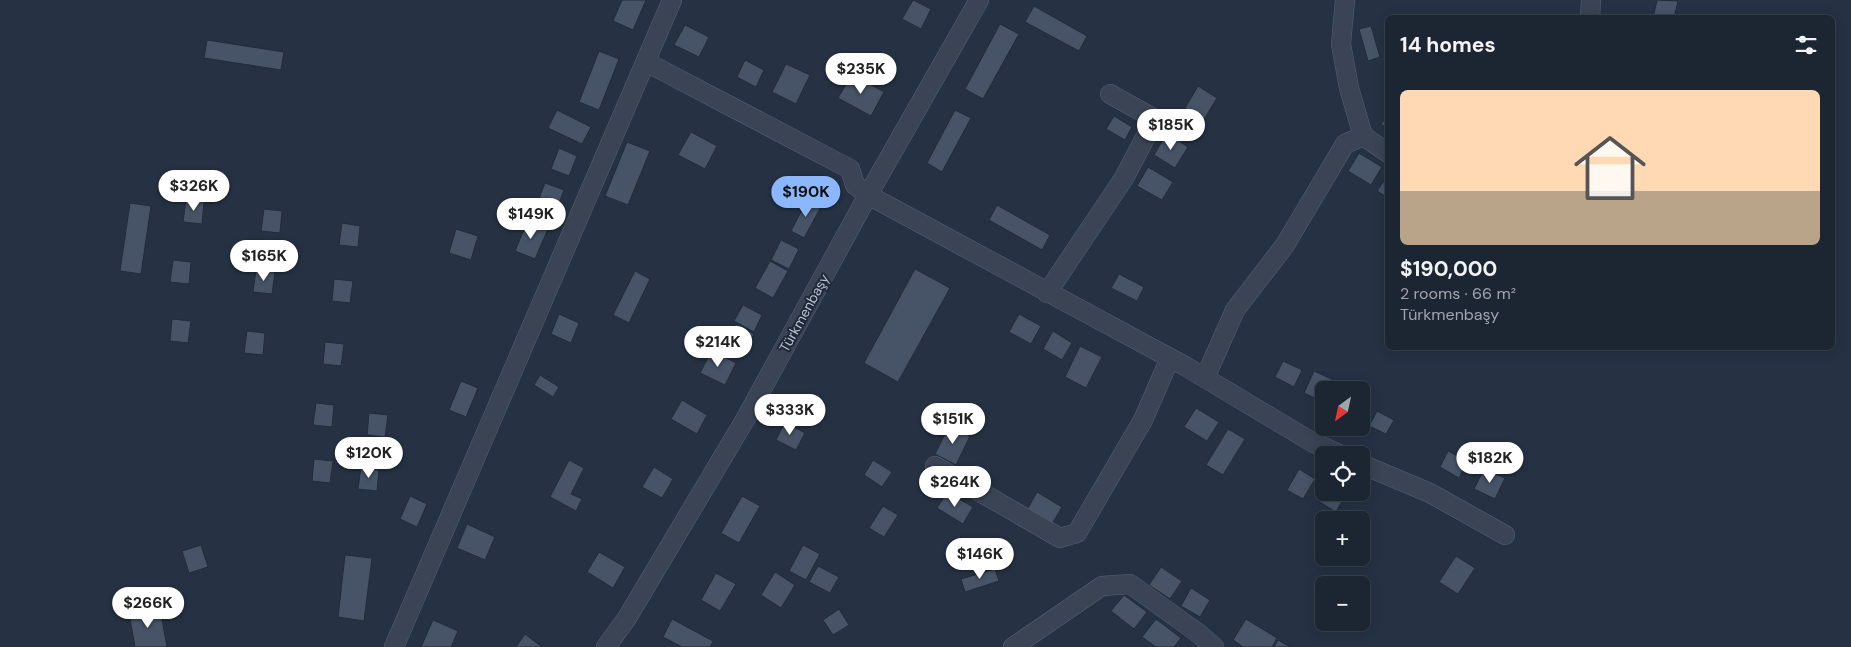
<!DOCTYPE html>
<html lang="en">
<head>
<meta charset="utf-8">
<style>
  body { margin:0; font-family:"DM Sans",sans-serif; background:#29323f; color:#f1f3f6; height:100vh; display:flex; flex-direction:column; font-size:19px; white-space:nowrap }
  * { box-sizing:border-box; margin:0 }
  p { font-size:16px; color:#a0a5ac }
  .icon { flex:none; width:28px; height:28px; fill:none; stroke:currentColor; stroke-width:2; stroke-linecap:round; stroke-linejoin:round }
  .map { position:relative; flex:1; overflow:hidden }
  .side { position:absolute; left:1385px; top:15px; width:450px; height:335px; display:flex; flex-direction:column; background:#1c2633; border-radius:8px; box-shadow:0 2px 12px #0003,0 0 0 1px #3a434e }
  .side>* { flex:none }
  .needle { width:32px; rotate:213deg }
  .buttons { position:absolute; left:1315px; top:381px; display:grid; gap:10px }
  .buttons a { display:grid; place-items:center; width:55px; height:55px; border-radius:8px; background:#1c2633; box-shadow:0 2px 12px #0003,0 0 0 1px #3a434e; font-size:25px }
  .price { position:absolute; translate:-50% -42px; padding:0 11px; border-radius:18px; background:#fff; color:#222; font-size:16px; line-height:32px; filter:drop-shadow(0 1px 2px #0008) }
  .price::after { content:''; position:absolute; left:50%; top:30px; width:15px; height:11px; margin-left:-8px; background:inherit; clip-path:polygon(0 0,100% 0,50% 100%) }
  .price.active { background:#8db7fd; color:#111 }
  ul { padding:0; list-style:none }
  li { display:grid; align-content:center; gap:10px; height:265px; padding:0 15px }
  li span { display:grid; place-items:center; height:155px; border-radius:8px; color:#555 }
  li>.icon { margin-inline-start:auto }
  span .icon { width:90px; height:90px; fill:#fffc; stroke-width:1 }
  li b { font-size:21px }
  h2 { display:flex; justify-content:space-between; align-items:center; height:60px; padding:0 15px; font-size:21px }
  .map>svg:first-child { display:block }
  .building { fill:#475468; stroke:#212b3b }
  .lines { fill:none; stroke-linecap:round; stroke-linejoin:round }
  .minor-casing { stroke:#596271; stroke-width:20 }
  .minor { stroke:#3a4454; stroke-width:19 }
  .labels { text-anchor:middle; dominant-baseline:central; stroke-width:4; stroke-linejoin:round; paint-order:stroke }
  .street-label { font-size:14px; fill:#b8c0cd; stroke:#1f2939 }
</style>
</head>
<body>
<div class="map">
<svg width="1851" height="647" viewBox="0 0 1851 647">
  <rect width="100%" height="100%" fill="#263244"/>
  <path class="building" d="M 622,0 L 646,0 L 633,30 L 613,21 Z
    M 913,0 L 931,9 L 921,29 L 902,19 Z
    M 1657,0 L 1678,1 L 1674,18 L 1653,18 Z
    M 1034,6 L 1087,36 L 1079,51 L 1025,22 Z
    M 1000,24 L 1019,34 L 983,99 L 965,89 Z
    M 685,25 L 709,37 L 699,57 L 674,45 Z
    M 1371,26 L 1380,57 L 1368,61 L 1359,29 Z
    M 207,40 L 284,52 L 281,70 L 204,58 Z
    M 599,51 L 619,59 L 599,110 L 579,102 Z
    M 745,60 L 764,70 L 756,87 L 737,77 Z
    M 786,64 L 810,75 L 796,104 L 772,92 Z
    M 852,74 L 884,92 L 871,116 L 838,98 Z
    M 1198,86 L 1217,98 L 1203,121 L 1184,110 Z
    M 557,110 L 591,127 L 582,144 L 548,128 Z
    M 955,110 L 971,118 L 942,172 L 927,163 Z
    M 1388,115 L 1388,129 L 1381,124 Z
    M 1114,116 L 1132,127 L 1125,140 L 1106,129 Z
    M 691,132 L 717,146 L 705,169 L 678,155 Z
    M 1167,133 L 1188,147 L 1175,168 L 1154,155 Z
    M 627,142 L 650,151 L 628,205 L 605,196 Z
    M 559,148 L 577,156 L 569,176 L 551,169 Z
    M 1359,153 L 1382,167 L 1371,185 L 1348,171 Z
    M 1148,167 L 1173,182 L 1162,200 L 1137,186 Z
    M 1388,175 L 1388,198 L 1377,191 Z
    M 545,183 L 564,190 L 556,211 L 537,204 Z
    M 808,198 L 822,205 L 804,238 L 791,231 Z
    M 186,200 L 204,202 L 202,224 L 183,222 Z
    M 130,203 L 151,206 L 141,274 L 120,271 Z
    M 997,205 L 1050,235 L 1042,250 L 989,220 Z
    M 264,209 L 282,211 L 280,233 L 261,231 Z
    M 528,220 L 548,229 L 535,259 L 515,251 Z
    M 342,223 L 360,226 L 358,247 L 339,245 Z
    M 456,229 L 478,236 L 471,260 L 449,253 Z
    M 781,240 L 799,249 L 789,269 L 771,260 Z
    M 173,260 L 191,262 L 189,284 L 170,282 Z
    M 770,261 L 788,271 L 773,298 L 755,288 Z
    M 915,269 L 950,288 L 898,382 L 864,363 Z
    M 256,270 L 275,272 L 272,294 L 253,292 Z
    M 635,271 L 650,279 L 629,323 L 613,315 Z
    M 1119,274 L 1144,287 L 1137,301 L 1111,288 Z
    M 334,279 L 353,281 L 350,303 L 332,301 Z
    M 743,305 L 762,315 L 754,332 L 734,321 Z
    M 559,314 L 579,323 L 571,343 L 551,334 Z
    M 1019,314 L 1041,326 L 1031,344 L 1009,332 Z
    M 172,319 L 191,321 L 188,343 L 170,341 Z
    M 736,324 L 754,334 L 743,353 L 725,344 Z
    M 247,331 L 265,333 L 263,355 L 244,353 Z
    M 1053,331 L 1072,343 L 1062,360 L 1043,349 Z
    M 325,342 L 344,344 L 341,366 L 323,364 Z
    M 1080,346 L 1102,357 L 1086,388 L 1065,377 Z
    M 712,350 L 736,363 L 725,385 L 700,373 Z
    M 1283,361 L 1302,370 L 1294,387 L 1275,377 Z
    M 1314,371 L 1340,383 L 1337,390 L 1324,390 L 1324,402 L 1304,393 Z
    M 540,375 L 559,387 L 553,397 L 534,385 Z
    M 461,381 L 478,388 L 466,417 L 449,410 Z
    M 682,400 L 707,415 L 697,434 L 671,419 Z
    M 316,403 L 334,405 L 332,427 L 313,425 Z
    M 1196,408 L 1219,422 L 1207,441 L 1184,427 Z
    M 1377,411 L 1394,420 L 1386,434 L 1369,426 Z
    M 369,413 L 388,415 L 385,437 L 367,435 Z
    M 785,422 L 805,433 L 796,450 L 776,440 Z
    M 949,426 L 970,436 L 956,465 L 935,454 Z
    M 1228,429 L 1245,439 L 1223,475 L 1206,465 Z
    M 1448,451 L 1467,461 L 1459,478 L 1440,467 Z
    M 314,459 L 333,461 L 330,483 L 312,481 Z
    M 569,460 L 584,468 L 571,494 L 582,499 L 576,511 L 550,497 Z
    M 873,460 L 892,472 L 882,487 L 864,475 Z
    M 361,467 L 379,470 L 377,491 L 358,489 Z
    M 654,467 L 673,479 L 662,498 L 642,487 Z
    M 1299,469 L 1315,479 L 1303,499 L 1287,490 Z
    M 1484,469 L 1505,478 L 1495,499 L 1474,489 Z
    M 1324,485 L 1324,492 L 1340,492 L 1345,496 L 1336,512 L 1315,499 Z
    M 947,492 L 973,507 L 963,524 L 937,508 Z
    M 1037,492 L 1062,507 L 1052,524 L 1027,510 Z
    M 410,496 L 427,504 L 417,527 L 400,519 Z
    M 742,496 L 760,506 L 739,543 L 721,533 Z
    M 883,506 L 898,515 L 884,537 L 869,528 Z
    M 467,524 L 495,537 L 485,560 L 457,548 Z
    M 201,545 L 208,567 L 189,573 L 182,551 Z
    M 803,545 L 820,554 L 806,580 L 789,571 Z
    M 599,552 L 625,567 L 613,588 L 587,572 Z
    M 345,555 L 372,558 L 364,621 L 338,617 Z
    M 1456,556 L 1475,568 L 1458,594 L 1439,582 Z
    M 818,566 L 839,577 L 830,593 L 809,582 Z
    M 1161,567 L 1182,581 L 1170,599 L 1149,585 Z
    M 995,569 L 999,581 L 965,592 L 961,579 Z
    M 775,572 L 795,585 L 781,608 L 761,595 Z
    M 716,573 L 736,584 L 720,611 L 701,600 Z
    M 1191,588 L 1210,600 L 1200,617 L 1181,606 Z
    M 1124,595 L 1147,612 L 1134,629 L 1111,611 Z
    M 160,608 L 167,647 L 135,647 L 129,613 Z
    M 839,609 L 849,625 L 833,635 L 823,620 Z
    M 672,619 L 713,641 L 710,647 L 682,647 L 663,637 Z
    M 1156,619 L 1181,638 L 1174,647 L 1156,647 L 1142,637 Z
    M 1246,619 L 1277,638 L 1272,647 L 1243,647 L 1233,640 Z
    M 433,620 L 458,631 L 451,647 L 421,647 Z
    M 525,634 L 542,647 L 516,647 Z
    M 1278,640 L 1290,647 L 1274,647 Z"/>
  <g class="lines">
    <g class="minor-casing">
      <path id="minor" d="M 1345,0 L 1341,44 L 1349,88 L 1363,136
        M 1590,18 L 1591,0
        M 646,62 L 850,169 L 855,185 L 868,195 L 1185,366 L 1312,442 L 1341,455
        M 1047,293 L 1124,178 L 1155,119 L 1110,94
        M 1205,378 L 1235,310 L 1285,245 L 1345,144 L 1363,136 L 1388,153
        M 1361,464 L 1430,493 L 1505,535
        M 935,466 L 1060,538 L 1077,533 L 1143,420 L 1170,358
        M 394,647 L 672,0
        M 606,647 L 627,618 L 746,418 L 868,195 L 979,0
        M 1013,647 L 1102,586 L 1130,584 L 1198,633 L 1214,647"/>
    </g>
    <use href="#minor" class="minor"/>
  </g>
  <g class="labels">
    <g class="street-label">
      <text transform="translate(804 313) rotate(-61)">Türkmenbaşy</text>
    </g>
  </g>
</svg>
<div class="buttons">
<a><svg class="needle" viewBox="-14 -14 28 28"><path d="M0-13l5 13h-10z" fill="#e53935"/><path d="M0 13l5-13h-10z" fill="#a0a5ac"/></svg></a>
<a><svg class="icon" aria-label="locate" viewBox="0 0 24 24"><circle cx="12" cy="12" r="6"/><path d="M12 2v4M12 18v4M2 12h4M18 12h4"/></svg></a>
<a>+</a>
<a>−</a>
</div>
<b class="price" style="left:861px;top:95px">$235K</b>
<b class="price" style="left:1171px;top:151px">$185K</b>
<b class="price" style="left:194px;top:212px">$326K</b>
<b class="price active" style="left:806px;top:218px">$190K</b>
<b class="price" style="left:531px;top:240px">$149K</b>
<b class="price" style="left:264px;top:282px">$165K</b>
<b class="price" style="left:718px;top:368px">$214K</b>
<b class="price" style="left:790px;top:436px">$333K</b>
<b class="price" style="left:953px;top:445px">$151K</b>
<b class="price" style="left:369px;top:479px">$120K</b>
<b class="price" style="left:1490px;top:484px">$182K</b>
<b class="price" style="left:955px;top:508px">$264K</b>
<b class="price" style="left:980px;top:580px">$146K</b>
<b class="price" style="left:148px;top:629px">$266K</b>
<section class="side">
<h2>14 homes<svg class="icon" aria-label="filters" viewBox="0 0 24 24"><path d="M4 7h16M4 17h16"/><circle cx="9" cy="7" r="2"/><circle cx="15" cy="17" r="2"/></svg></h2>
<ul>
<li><span style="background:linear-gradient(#ffd9b3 65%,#b9a48a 0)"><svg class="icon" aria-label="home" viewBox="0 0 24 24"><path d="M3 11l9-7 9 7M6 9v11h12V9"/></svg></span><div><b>$190,000</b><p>2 rooms · 66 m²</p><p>Türkmenbaşy</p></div></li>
</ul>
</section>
</div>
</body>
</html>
